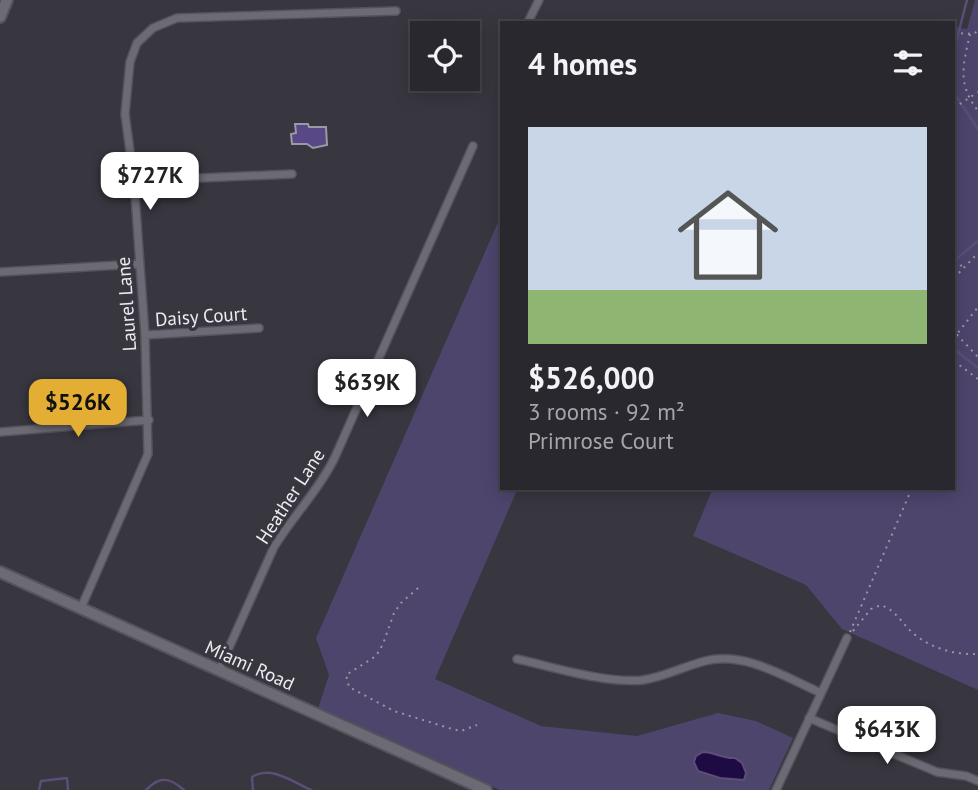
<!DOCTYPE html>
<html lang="en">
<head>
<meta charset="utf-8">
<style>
  body { margin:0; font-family:"PT Sans",sans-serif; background:#323037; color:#f1f3f6; height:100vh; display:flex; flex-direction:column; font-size:26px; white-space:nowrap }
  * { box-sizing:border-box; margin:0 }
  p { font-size:23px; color:#a5a6aa }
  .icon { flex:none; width:38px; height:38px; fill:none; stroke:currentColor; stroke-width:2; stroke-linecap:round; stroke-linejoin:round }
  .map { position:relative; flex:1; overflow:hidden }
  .drawer { position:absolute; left:500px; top:21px; width:455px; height:469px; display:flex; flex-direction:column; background:#2a282f; border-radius:0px; box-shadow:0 4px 18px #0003,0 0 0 2px #46444b }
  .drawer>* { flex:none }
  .buttons { position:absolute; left:410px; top:21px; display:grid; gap:14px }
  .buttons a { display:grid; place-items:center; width:70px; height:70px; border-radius:0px; background:#2a282f; box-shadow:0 4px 18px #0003,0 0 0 2px #46444b; font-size:35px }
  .price { position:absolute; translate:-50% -60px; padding:0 16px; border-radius:14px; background:#fff; color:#222; font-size:23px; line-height:46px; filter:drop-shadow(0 2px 4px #0008) }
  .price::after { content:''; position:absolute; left:50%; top:42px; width:21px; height:16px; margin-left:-10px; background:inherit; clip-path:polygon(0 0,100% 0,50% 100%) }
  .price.on { background:#e4ae35; color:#111 }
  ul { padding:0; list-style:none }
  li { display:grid; align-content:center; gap:14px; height:371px; padding:0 28px }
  li span { display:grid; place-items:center; height:217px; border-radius:0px; color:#555 }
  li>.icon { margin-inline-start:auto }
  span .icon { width:126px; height:126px; fill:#fffc; stroke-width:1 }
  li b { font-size:30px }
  h2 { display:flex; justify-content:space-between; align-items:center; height:84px; padding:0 28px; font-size:30px }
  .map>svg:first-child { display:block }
  .green { fill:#4d456c }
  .water { fill:#1f0b43; stroke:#5c4e77; stroke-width:2 }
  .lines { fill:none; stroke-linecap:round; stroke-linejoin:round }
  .stream { stroke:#5c4e77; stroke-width:2.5 }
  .building { fill:#584986; stroke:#9b9aa4; stroke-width:2 }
  .street-casing { stroke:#54535b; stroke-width:10 }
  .secondary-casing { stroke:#54535b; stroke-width:14 }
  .path { stroke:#99989f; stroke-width:2; stroke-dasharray:2 5; stroke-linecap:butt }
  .street { stroke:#6c6a74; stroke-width:7 }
  .secondary { stroke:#6c6a74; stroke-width:10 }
  .labels { text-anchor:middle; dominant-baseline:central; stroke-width:7; stroke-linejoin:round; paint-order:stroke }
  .street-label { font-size:19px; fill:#ebebf0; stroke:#38363f }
</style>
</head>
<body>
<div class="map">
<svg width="978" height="790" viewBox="0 0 978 790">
  <rect width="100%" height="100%" fill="#38363f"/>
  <path class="green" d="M 975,0 L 978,0 L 978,690 L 842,629 L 806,585 L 693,536 L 713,488 L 954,488 L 954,27 L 967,29 Z
    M 502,213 L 502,488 L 518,488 L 435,679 L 541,726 L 637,736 L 718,713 L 756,721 L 793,738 L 769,790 L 500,790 L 318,709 L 329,675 L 316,638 Z"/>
  <path class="water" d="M 703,752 C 715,752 722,759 735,758 L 742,763 L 746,773 L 744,780 L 720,778 L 698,771 L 694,762 L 696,756 Z"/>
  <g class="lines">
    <path class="stream" d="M 954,50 L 967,0
      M 954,93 L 978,129
      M 954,261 L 978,241
      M 954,349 L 978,368
      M 39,790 L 41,781 L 67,778 L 68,790
      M 146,790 C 160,776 169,777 184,790
      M 253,790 L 252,777 C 271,765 293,782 311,790"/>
  </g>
  <path class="building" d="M 295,124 L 308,124 L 309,127 L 326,127 L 327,145 L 313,148 L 307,144 L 292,144 L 291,134 L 296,133 Z"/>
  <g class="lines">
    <g class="street-casing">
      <path id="street" d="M 528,22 L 539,0
        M 134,181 L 292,174
        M 0,272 L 138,264
        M 145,335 L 259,328
        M 0,432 L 149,420
        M 81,608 L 148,454 L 145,335 L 134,181 L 125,114 L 130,62 L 137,43 L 153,28 L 177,18 L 396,11
        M 517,659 C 553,667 607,684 643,680 C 664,677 685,666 705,661 C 745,651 785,677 821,693
        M 219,670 L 274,547 C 293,516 319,490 335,457 L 473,146
        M 809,718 L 937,772 L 966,776 L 978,781
        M 776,790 L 847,638"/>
    </g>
    <g class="secondary-casing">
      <path id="secondary" d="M 0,17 L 7,0
        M 0,572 L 486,790"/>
    </g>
    <path class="path" d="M 954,33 L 973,34 L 978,31
      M 970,34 C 963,66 957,83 978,111
      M 954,108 L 978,92
      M 954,262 L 962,266
      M 954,278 L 978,253
      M 954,328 L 958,336 L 978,357
      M 954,338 L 978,307
      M 954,361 L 978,379
      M 418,588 L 401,603 L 394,613 L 383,644 L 376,656 L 346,675 L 349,687 L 394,711 L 452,729 L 461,731 L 477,725
      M 853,631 L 871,609 L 881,605 C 897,611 902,624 914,634 C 932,649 956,655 978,654
      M 850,632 L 912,488"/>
    <use href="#street" class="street"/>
    <use href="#secondary" class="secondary"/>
  </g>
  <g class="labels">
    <g class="street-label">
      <text transform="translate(126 304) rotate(-94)">Laurel Lane</text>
      <text transform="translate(201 316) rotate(-4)">Daisy Court</text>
      <text transform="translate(290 496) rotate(-57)">Heather Lane</text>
      <text transform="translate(250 665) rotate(24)">Miami Road</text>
    </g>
  </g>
</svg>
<div class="buttons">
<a><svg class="icon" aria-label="locate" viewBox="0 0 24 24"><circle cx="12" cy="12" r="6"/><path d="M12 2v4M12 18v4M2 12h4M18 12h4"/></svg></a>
</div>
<b class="price" style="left:150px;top:212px">$727K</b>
<b class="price" style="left:367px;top:419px">$639K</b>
<b class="price on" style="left:78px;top:439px">$526K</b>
<b class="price" style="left:887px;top:766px">$643K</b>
<section class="drawer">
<h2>4 homes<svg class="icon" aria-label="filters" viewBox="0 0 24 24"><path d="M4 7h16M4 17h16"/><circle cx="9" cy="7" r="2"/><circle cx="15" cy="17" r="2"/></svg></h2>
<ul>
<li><span style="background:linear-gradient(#c9d6e8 75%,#8fb573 0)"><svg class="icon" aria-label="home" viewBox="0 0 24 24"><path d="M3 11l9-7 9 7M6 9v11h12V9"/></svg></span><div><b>$526,000</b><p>3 rooms · 92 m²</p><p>Primrose Court</p></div></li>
</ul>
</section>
</div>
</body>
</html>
